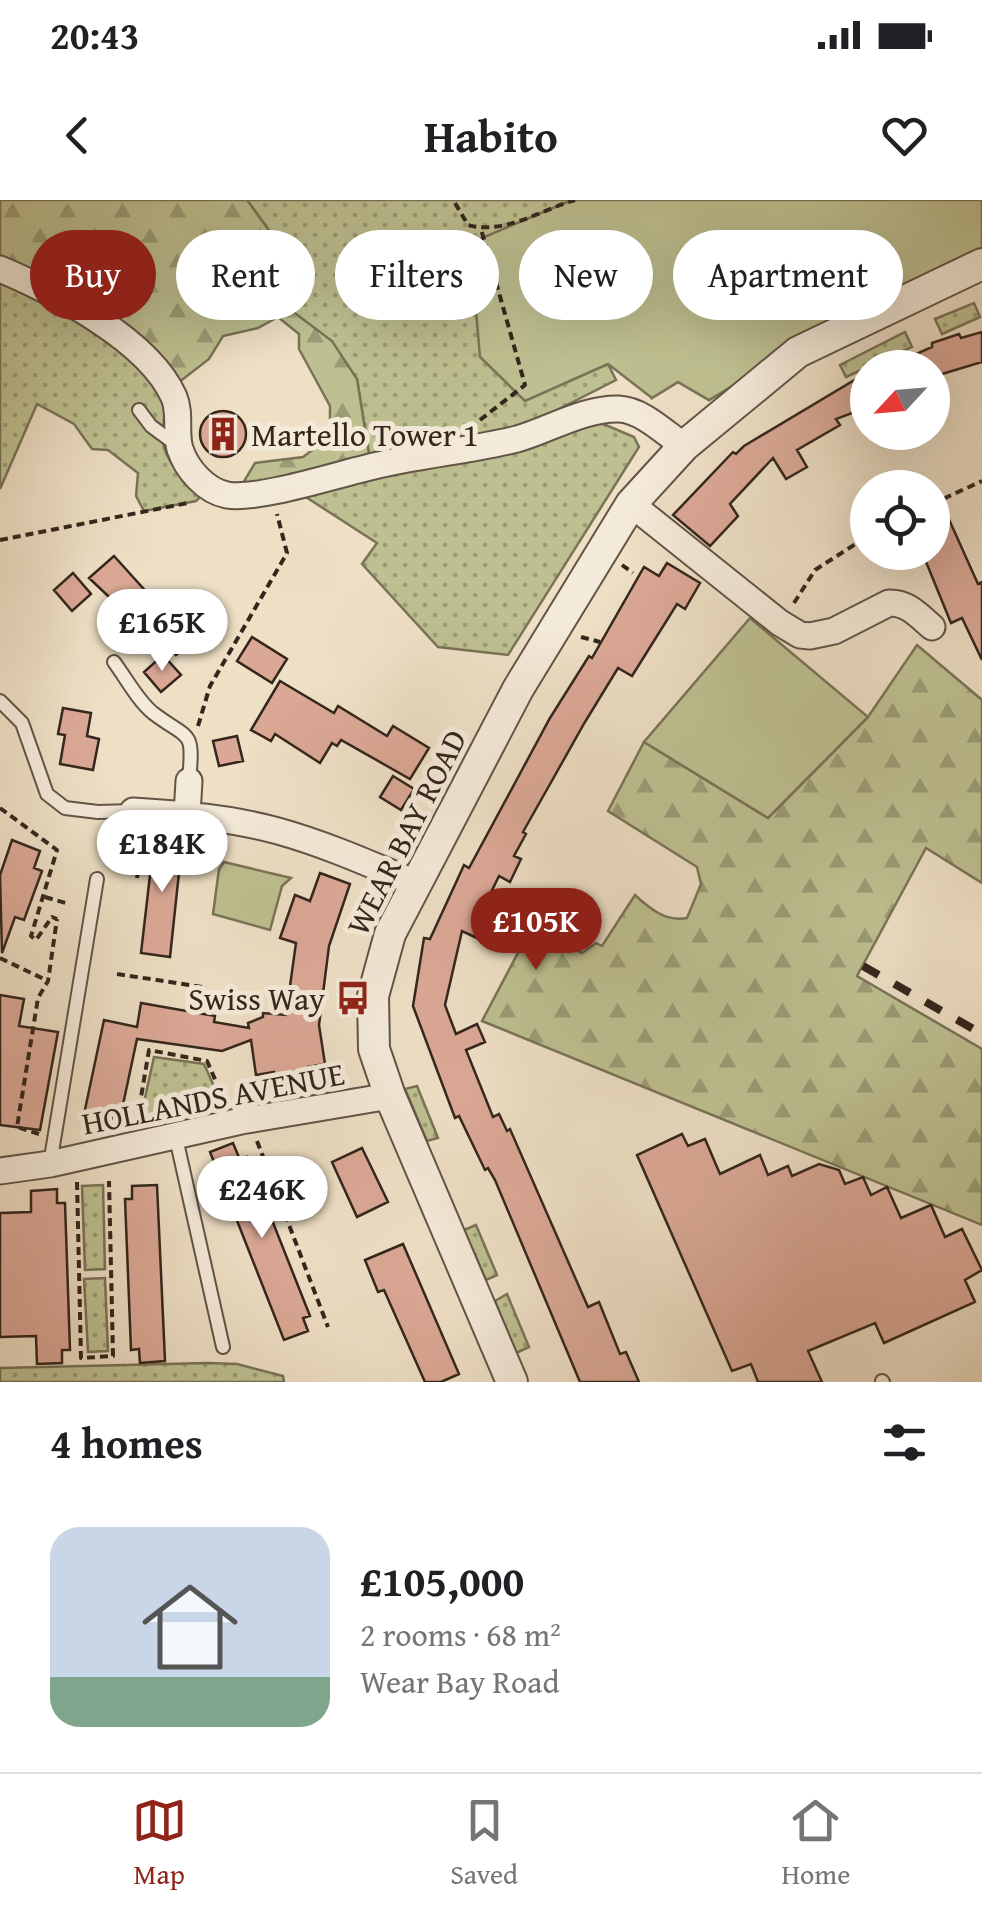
<!DOCTYPE html>
<html lang="en">
<head>
<meta charset="utf-8">
<style>
  body { margin:0; font-family:"Gentium Book Plus",serif; background:#f2f2f2; color:#202124; height:100vh; display:flex; flex-direction:column; font-size:38px; white-space:nowrap }
  * { box-sizing:border-box; margin:0 }
  p { font-size:32px; color:#757577 }
  .icon { flex:none; width:55px; height:55px; fill:none; stroke:currentColor; stroke-width:2; stroke-linecap:round; stroke-linejoin:round }
  .map { position:relative; height:1182px; overflow:hidden }
  .drawer { display:flex; flex-direction:column; background:#fff; flex:1 }
  .drawer>* { flex:none }
  .banner { position:absolute; left:30px; top:30px; width:922px; height:90px; display:flex; gap:20px }
  .needle { width:65px; rotate:244deg }
  .controls { position:absolute; left:850px; top:150px; display:grid; gap:20px }
  .controls a { display:grid; place-items:center; width:100px; height:100px; border-radius:50%; background:#fff; box-shadow:0 10px 40px #0002; font-size:50px }
  .price { position:absolute; translate:-50% -85px; padding:0 22px; border-radius:35px; background:#fff; color:#222; font-size:32px; line-height:65px; filter:drop-shadow(0 2px 5px #0008) }
  .price::after { content:''; position:absolute; left:50%; top:60px; width:30px; height:22px; margin-left:-15px; background:inherit; clip-path:polygon(0 0,100% 0,50% 100%) }
  .price.selected { background:#8f2418; color:#fff }
  ul { padding:0; list-style:none }
  li { display:flex; align-items:center; gap:30px; height:250px; padding:0 50px }
  li span { display:grid; place-items:center; flex:none; width:280px; height:200px; border-radius:30px; color:#555 }
  li>.icon { margin-inline-start:auto }
  span .icon { width:120px; height:120px; fill:#fffc; stroke-width:1 }
  li b { font-size:42px }
  h2 { display:flex; justify-content:space-between; align-items:center; height:120px; padding:0 50px; font-size:42px }
  .tag { padding:0 35px; border-radius:45px; background:#fff; box-shadow:0 10px 40px #0002; font-size:35px; line-height:90px }
  .tag.selected { background:#8f2418; color:#fff }
  .status { display:flex; justify-content:space-between; align-items:center; height:70px; padding:0 50px; background:#fff; direction:ltr }
  .status svg { height:28px; fill:currentColor }
  header { display:flex; justify-content:space-between; align-items:center; height:130px; padding:0 50px; background:#fff; font-size:45px; font-weight:700 }
  .tabs { display:flex; justify-content:space-around; align-items:center; height:140px; border-top:2px solid #e0e0e0; background:#fff; font-size:28px; color:#757577 }
  .tabs a { display:grid; justify-items:center; gap:5px }
  .tabs .selected { color:#8f2418 }
  .map>svg:first-child { display:block }
  .grass { fill:url(#grass-dots); stroke:#797357; stroke-width:2.5 }
  .forest { fill:url(#forest-firs); stroke:#797357; stroke-width:2.5 }
  .green { fill:#bec091; stroke:#797357; stroke-width:2.5 }
  .building { fill:#dba896; stroke:#34261d; stroke-width:2.5 }
  .lines { fill:none; stroke-linecap:round; stroke-linejoin:round }
  .service-casing { stroke:#625447; stroke-width:16 }
  .minor-casing { stroke:#625447; stroke-width:29 }
  .tertiary-casing { stroke:#625447; stroke-width:34 }
  .path { stroke:#34261d; stroke-width:4; stroke-dasharray:8 5; stroke-linecap:butt }
  .service { stroke:#f4ead9; stroke-width:12 }
  .minor { stroke:#f4ead9; stroke-width:25 }
  .tertiary { stroke:#f4ead9; stroke-width:30 }
  .rail { stroke:#34261d; stroke-width:8; stroke-dasharray:18 18; stroke-linecap:butt }
  .labels { text-anchor:middle; dominant-baseline:central; stroke-width:10; stroke-linejoin:round; paint-order:stroke }
  .poi-label { font-size:32px; fill:#34261d; stroke:#f4ead9; text-anchor:start }
  .street-label { font-size:32px; fill:#34261d; stroke:#f4ead9 }
</style>
</head>
<body>
<div class="status"><b>20:43</b><svg viewBox="0 0 49 12"><path d="M0 12V9h3v3zM5 12V6h3v6zM10 12V3h3v9zM15 12V0h3v12zM26 1h20v11H26zM47 4h2v5h-2z"/></svg></div>
<header><svg class="icon" aria-label="back" viewBox="0 0 24 24"><path d="M15 5l-7 7 7 7"/></svg>Habito<svg class="icon" aria-label="heart" viewBox="0 0 24 24"><path d="M12 20l-8-8c-3-5 5-10 8-4 3-6 11-1 8 4z"/></svg></header>
<div class="map">
<svg width="982" height="1182" viewBox="0 0 982 1182">
  <defs>
    <pattern id="grass-dots" width="8" height="8" patternUnits="userSpaceOnUse" patternTransform="scale(2.5)"><rect width="8" height="8" fill="#bec091"/><path d="M2 2h.1M6 6h.1" fill="none" stroke="#9b9c76" stroke-width="1.8" stroke-linecap="round"/></pattern>
    <pattern id="forest-firs" width="22" height="20" patternUnits="userSpaceOnUse" patternTransform="scale(2.5)"><rect width="22" height="20" fill="#bec091"/><path d="M5 1l3.5 6h-7zM16 11l3.5 6h-7z" fill="#9b9c76"/></pattern>
  </defs>
  <rect width="100%" height="100%" fill="#eedfc5"/>
  <filter id="stains"><feTurbulence type="fractalNoise" baseFrequency=".002" numOctaves="4"/><feColorMatrix values="0 0 0 0 .2 0 0 0 0 .09 0 0 0 0 .02 0 0 0 .5 -.17"/></filter>
  <radialGradient id="worn" r=".72"><stop offset=".6" stop-color="#630" stop-opacity="0"/><stop offset="1" stop-color="#630" stop-opacity=".3"/></radialGradient>
  <path class="grass" d="M 247,0 L 982,0 L 809,140 L 709,200 L 678,182 L 652,198 L 655,138 L 608,164 L 616,180 L 508,235 L 370,260 L 357,179 L 280,102 L 235,116 L 278,43 Z
    M 0,76 C 42,101 141,150 161,194 C 168,210 162,224 163,240 C 163,261 188,282 202,295 L 196,301 L 144,311 L 136,296 L 138,273 L 108,250 L 92,249 L 74,224 L 37,204 L 0,289 Z
    M 974,103 L 980,117 L 942,134 L 935,119 Z
    M 905,132 L 912,147 L 846,177 L 840,165 Z
    M 594,220 L 634,237 L 639,247 L 508,455 L 438,447 L 362,364 L 377,343 L 295,290 Z
    M 154,857 L 204,864 L 220,900 L 161,916 L 139,925 Z
    M 417,886 L 438,938 L 427,941 L 405,889 Z
    M 103,985 L 105,1069 L 85,1070 L 82,986 Z
    M 476,1025 L 497,1075 L 486,1080 L 464,1030 Z
    M 105,1078 L 108,1151 L 88,1152 L 84,1079 Z
    M 507,1094 L 529,1147 L 516,1153 L 495,1101 Z
    M 208,1163 L 237,1164 L 283,1176 L 284,1182 L 0,1182 L 0,1168 Z"/>
  <path class="forest" d="M 0,0 L 247,0 L 278,43 L 236,115 L 280,102 L 332,141 L 357,179 L 370,260 L 258,283 L 243,283 L 255,263 L 303,257 L 330,237 L 330,206 L 299,149 L 299,134 L 278,117 L 258,128 L 223,136 L 209,159 L 178,183 L 0,58 Z
    M 917,445 L 982,500 L 982,683 L 926,648 L 857,776 L 982,849 L 982,1025 L 482,821 L 520,749 L 536,754 L 544,735 L 582,753 L 596,743 L 602,746 L 635,695 C 650,709 666,722 687,718 L 701,684 L 697,667 L 608,611 L 644,542 L 768,618 L 868,517 Z"/>
  <path class="green" d="M 572,0 L 982,0 L 982,54 L 809,140 L 709,200 L 678,182 L 652,198 L 608,164 L 525,201 L 480,157 L 470,43 Z
    M 750,418 L 868,517 L 768,618 L 644,542 Z
    M 224,662 L 291,678 L 282,686 L 270,730 L 213,714 L 219,669 Z"/>
  <path class="building" d="M 982,132 L 982,162 L 932,177 L 932,168 L 885,168 L 932,147 L 932,143 L 959,134 L 961,138 Z
    M 868,172 L 868,207 L 836,219 L 840,225 L 797,250 L 807,267 L 786,279 L 773,258 L 730,304 L 738,316 L 710,346 L 673,315 L 733,252 L 736,254 L 744,246 Z
    M200 234a23 23 0 1 1 46 0a23 23 0 1 1-46 0Z
    M 947,315 L 978,384 L 982,382 L 982,460 L 962,418 L 951,423 L 922,352 L 932,352 L 932,322 Z
    M 114,356 L 161,408 L 171,399 L 201,433 L 176,455 L 132,406 L 125,412 L 89,378 Z
    M 667,363 L 700,383 L 685,409 L 677,404 L 632,476 L 618,468 L 585,522 L 523,632 L 526,634 L 514,656 L 521,659 L 510,682 L 499,676 L 483,709 L 492,713 L 479,739 L 462,731 L 445,805 L 456,834 L 477,824 L 485,842 L 466,850 L 493,917 L 499,914 L 507,931 L 510,929 L 588,1107 L 599,1102 L 620,1154 L 626,1152 L 639,1182 L 580,1182 L 495,980 L 488,968 L 485,970 L 459,916 L 455,918 L 413,806 L 424,738 L 430,739 L 464,665 L 469,668 L 550,518 L 589,456 L 592,458 L 644,367 L 659,376 Z
    M 73,373 L 91,394 L 72,411 L 54,390 Z
    M 252,437 L 287,459 L 272,483 L 237,461 Z
    M 163,455 L 181,475 L 161,492 L 144,472 Z
    M 280,481 L 334,513 L 338,506 L 387,536 L 393,526 L 429,548 L 410,579 L 341,540 L 337,546 L 332,543 L 320,563 L 275,534 L 271,541 L 251,530 Z
    M 63,508 L 91,513 L 87,536 L 99,539 L 93,570 L 60,564 L 65,535 L 58,534 Z
    M 237,536 L 243,561 L 219,566 L 213,541 Z
    M 393,576 L 414,589 L 401,610 L 380,597 Z
    M 155,632 L 183,635 L 170,757 L 141,753 Z
    M 12,640 L 40,651 L 34,668 L 42,671 L 24,720 L 15,717 L 2,753 L 0,675 Z
    M 320,673 L 350,684 L 329,746 L 319,825 L 325,864 L 308,867 L 310,873 L 275,879 L 274,872 L 256,875 L 251,840 L 222,851 L 137,839 L 121,914 L 113,912 L 110,925 L 83,919 L 104,820 L 137,827 L 141,803 L 215,816 L 214,822 L 249,828 L 248,823 L 263,817 L 263,813 L 286,815 L 296,743 L 280,738 L 295,695 L 310,701 Z
    M 0,795 L 24,799 L 19,826 L 58,832 L 40,930 L 0,925 Z
    M 682,934 L 688,946 L 705,939 L 720,974 L 760,955 L 768,975 L 788,966 L 792,976 L 819,964 L 839,970 L 845,984 L 863,977 L 871,995 L 887,987 L 901,1018 L 931,1005 L 945,1037 L 962,1029 L 982,1070 L 965,1080 L 975,1102 L 884,1143 L 875,1123 L 808,1151 L 822,1182 L 758,1182 L 751,1164 L 732,1171 L 637,955 Z
    M 233,943 L 240,960 L 247,957 L 310,1116 L 303,1118 L 308,1131 L 284,1140 L 210,952 Z
    M 362,948 L 388,1002 L 357,1017 L 332,962 Z
    M 157,985 L 165,1161 L 140,1163 L 139,1149 L 131,1150 L 125,999 L 132,999 L 132,986 Z
    M 57,989 L 57,1003 L 65,1003 L 70,1150 L 62,1150 L 62,1163 L 37,1164 L 36,1136 L 0,1137 L 0,1013 L 31,1012 L 31,991 Z
    M 403,1044 L 459,1174 L 441,1182 L 425,1182 L 384,1090 L 378,1092 L 365,1060 Z"/>
  <g class="lines">
    <g class="service-casing">
      <path id="service" d="M 139,210 L 151,226 L 178,246
        M 114,462 C 126,478 138,501 153,513 C 190,541 194,528 189,581
        M 0,501 L 22,523 L 47,594 L 65,608 L 98,612 L 133,611
        M 176,938 L 223,1147
        M 50,964 L 97,679
        M 882,1181 L 883,1182"/>
    </g>
    <g class="minor-casing">
      <path id="minor" d="M 0,69 C 56,93 148,139 174,197 C 181,214 175,233 180,249 C 187,270 206,291 227,295 C 259,301 347,271 383,264 C 427,254 473,250 517,239 C 549,230 584,208 619,209 C 642,210 665,233 684,246
        M 631,304 L 780,423 L 800,435 L 810,436 L 834,431 L 889,403 C 907,402 919,416 932,427
        M 133,611 C 181,614 231,618 278,631 C 325,644 370,664 415,683
        M 187,615 L 189,581
        M 0,971 L 50,964 L 241,921 L 390,896"/>
    </g>
    <g class="tertiary-casing">
      <path id="tertiary" d="M 512,1182 L 390,896 L 374,849 L 373,796 L 390,734 L 518,489 L 631,304 L 684,246 L 798,152 L 982,64"/>
    </g>
    <path class="path" d="M 455,3 L 468,25 C 504,35 541,10 575,0
      M 480,220 L 525,185 L 481,29
      M 932,304 L 982,281
      M 0,340 L 188,303
      M 622,365 L 633,373
      M 794,403 L 815,370 L 868,336
      M 581,437 L 600,442
      M 198,526 L 210,486 L 287,353 L 277,314
      M 0,608 L 57,650 L 31,736 L 36,740 L 52,717 L 57,719
      M 137,678 L 144,638
      M 45,697 L 69,704
      M 0,758 L 48,781
      M 117,774 L 203,787
      M 137,921 L 149,850 L 207,861 L 225,902
      M 39,934 L 17,927 L 38,798 L 48,781 L 57,719
      M 257,941 L 328,1127
      M 77,982 L 81,1158 L 113,1156 L 109,981"/>
    <use href="#service" class="service"/>
    <use href="#minor" class="minor"/>
    <use href="#tertiary" class="tertiary"/>
    <path class="rail" d="M 863,766 L 982,834"/>
  </g>
  <defs>
    <g id="building-bare" transform="scale(2.7)"><path d="M-4-6H4V6H1V3H-1V6H-4ZM-2.5-4.3h1.7v1.8h-1.7ZM.8-4.3h1.7v1.8H.8ZM-2.5-1h1.7V.8h-1.7ZM.8-1h1.7V.8H.8Z" fill="#8f2418" stroke="#f4ead9" stroke-width="2.5" paint-order="stroke"/></g>
    <g id="bus-bare" transform="scale(2.7)"><path d="M-5-6H5V4H4V6H2V4H-2V6H-4V4H-5ZM-3.5-4V0h7V-4ZM-3.5 1.2v1.5H-2V1.2ZM2 1.2v1.5H3.5V1.2Z" fill="#8f2418" stroke="#f4ead9" stroke-width="2.5" paint-order="stroke"/></g>
  </defs>
  <g fill-rule="evenodd">
    <use href="#building-bare" x="223" y="234"/>
    <use href="#bus-bare" x="353" y="798"/>
  </g>
  <g class="labels">
    <g class="poi-label">
      <text x="251" y="234">Martello Tower 1</text>
      <text x="325" y="798" text-anchor="end">Swiss Way</text>
    </g>
    <g class="street-label">
      <text transform="translate(406 632) rotate(-63)">WEAR BAY ROAD</text>
      <text transform="translate(213 898) rotate(-11)">HOLLANDS AVENUE</text>
    </g>
  </g>
  <rect width="100%" height="100%" filter="url(#stains)"/>
  <rect width="100%" height="100%" fill="url(#worn)"/>
</svg>
<div class="controls">
<a><svg class="needle" viewBox="-14 -14 28 28"><path d="M0-13l5 13h-10z" fill="#e53935"/><path d="M0 13l5-13h-10z" fill="#757577"/></svg></a>
<a><svg class="icon" aria-label="locate" viewBox="0 0 24 24"><circle cx="12" cy="12" r="6"/><path d="M12 2v4M12 18v4M2 12h4M18 12h4"/></svg></a>
</div>
<b class="price" style="left:162px;top:474px">£165K</b>
<b class="price" style="left:162px;top:695px">£184K</b>
<b class="price selected" style="left:536px;top:773px">£105K</b>
<b class="price" style="left:262px;top:1041px">£246K</b>
<div class="banner">
<a class="tag selected">Buy</a>
<a class="tag">Rent</a>
<a class="tag">Filters</a>
<a class="tag">New</a>
<a class="tag">Apartment</a>
</div>
</div>
<section class="drawer">
<h2>4 homes<svg class="icon" aria-label="filters" viewBox="0 0 24 24"><path d="M4 7h16M4 17h16"/><circle cx="9" cy="7" r="2"/><circle cx="15" cy="17" r="2"/></svg></h2>
<ul>
<li><span style="background:linear-gradient(#c9d6e8 75%,#7fa58c 0)"><svg class="icon" aria-label="home" viewBox="0 0 24 24"><path d="M3 11l9-7 9 7M6 9v11h12V9"/></svg></span><div><b>£105,000</b><p>2 rooms · 68 m²</p><p>Wear Bay Road</p></div></li>
</ul>
</section>
<nav class="tabs">
<a class="selected"><svg class="icon" aria-label="map" viewBox="0 0 24 24"><path d="M3 6l6-2 6 2 6-2v14l-6 2-6-2-6 2zM9 4v14M15 6v14"/></svg>Map</a>
<a><svg class="icon" aria-label="saved" viewBox="0 0 24 24"><path d="M7 4h10v16l-5-4-5 4z"/></svg>Saved</a>
<a><svg class="icon" aria-label="home" viewBox="0 0 24 24"><path d="M3 11l9-7 9 7M6 9v11h12V9"/></svg>Home</a>
</nav>
</body>
</html>
